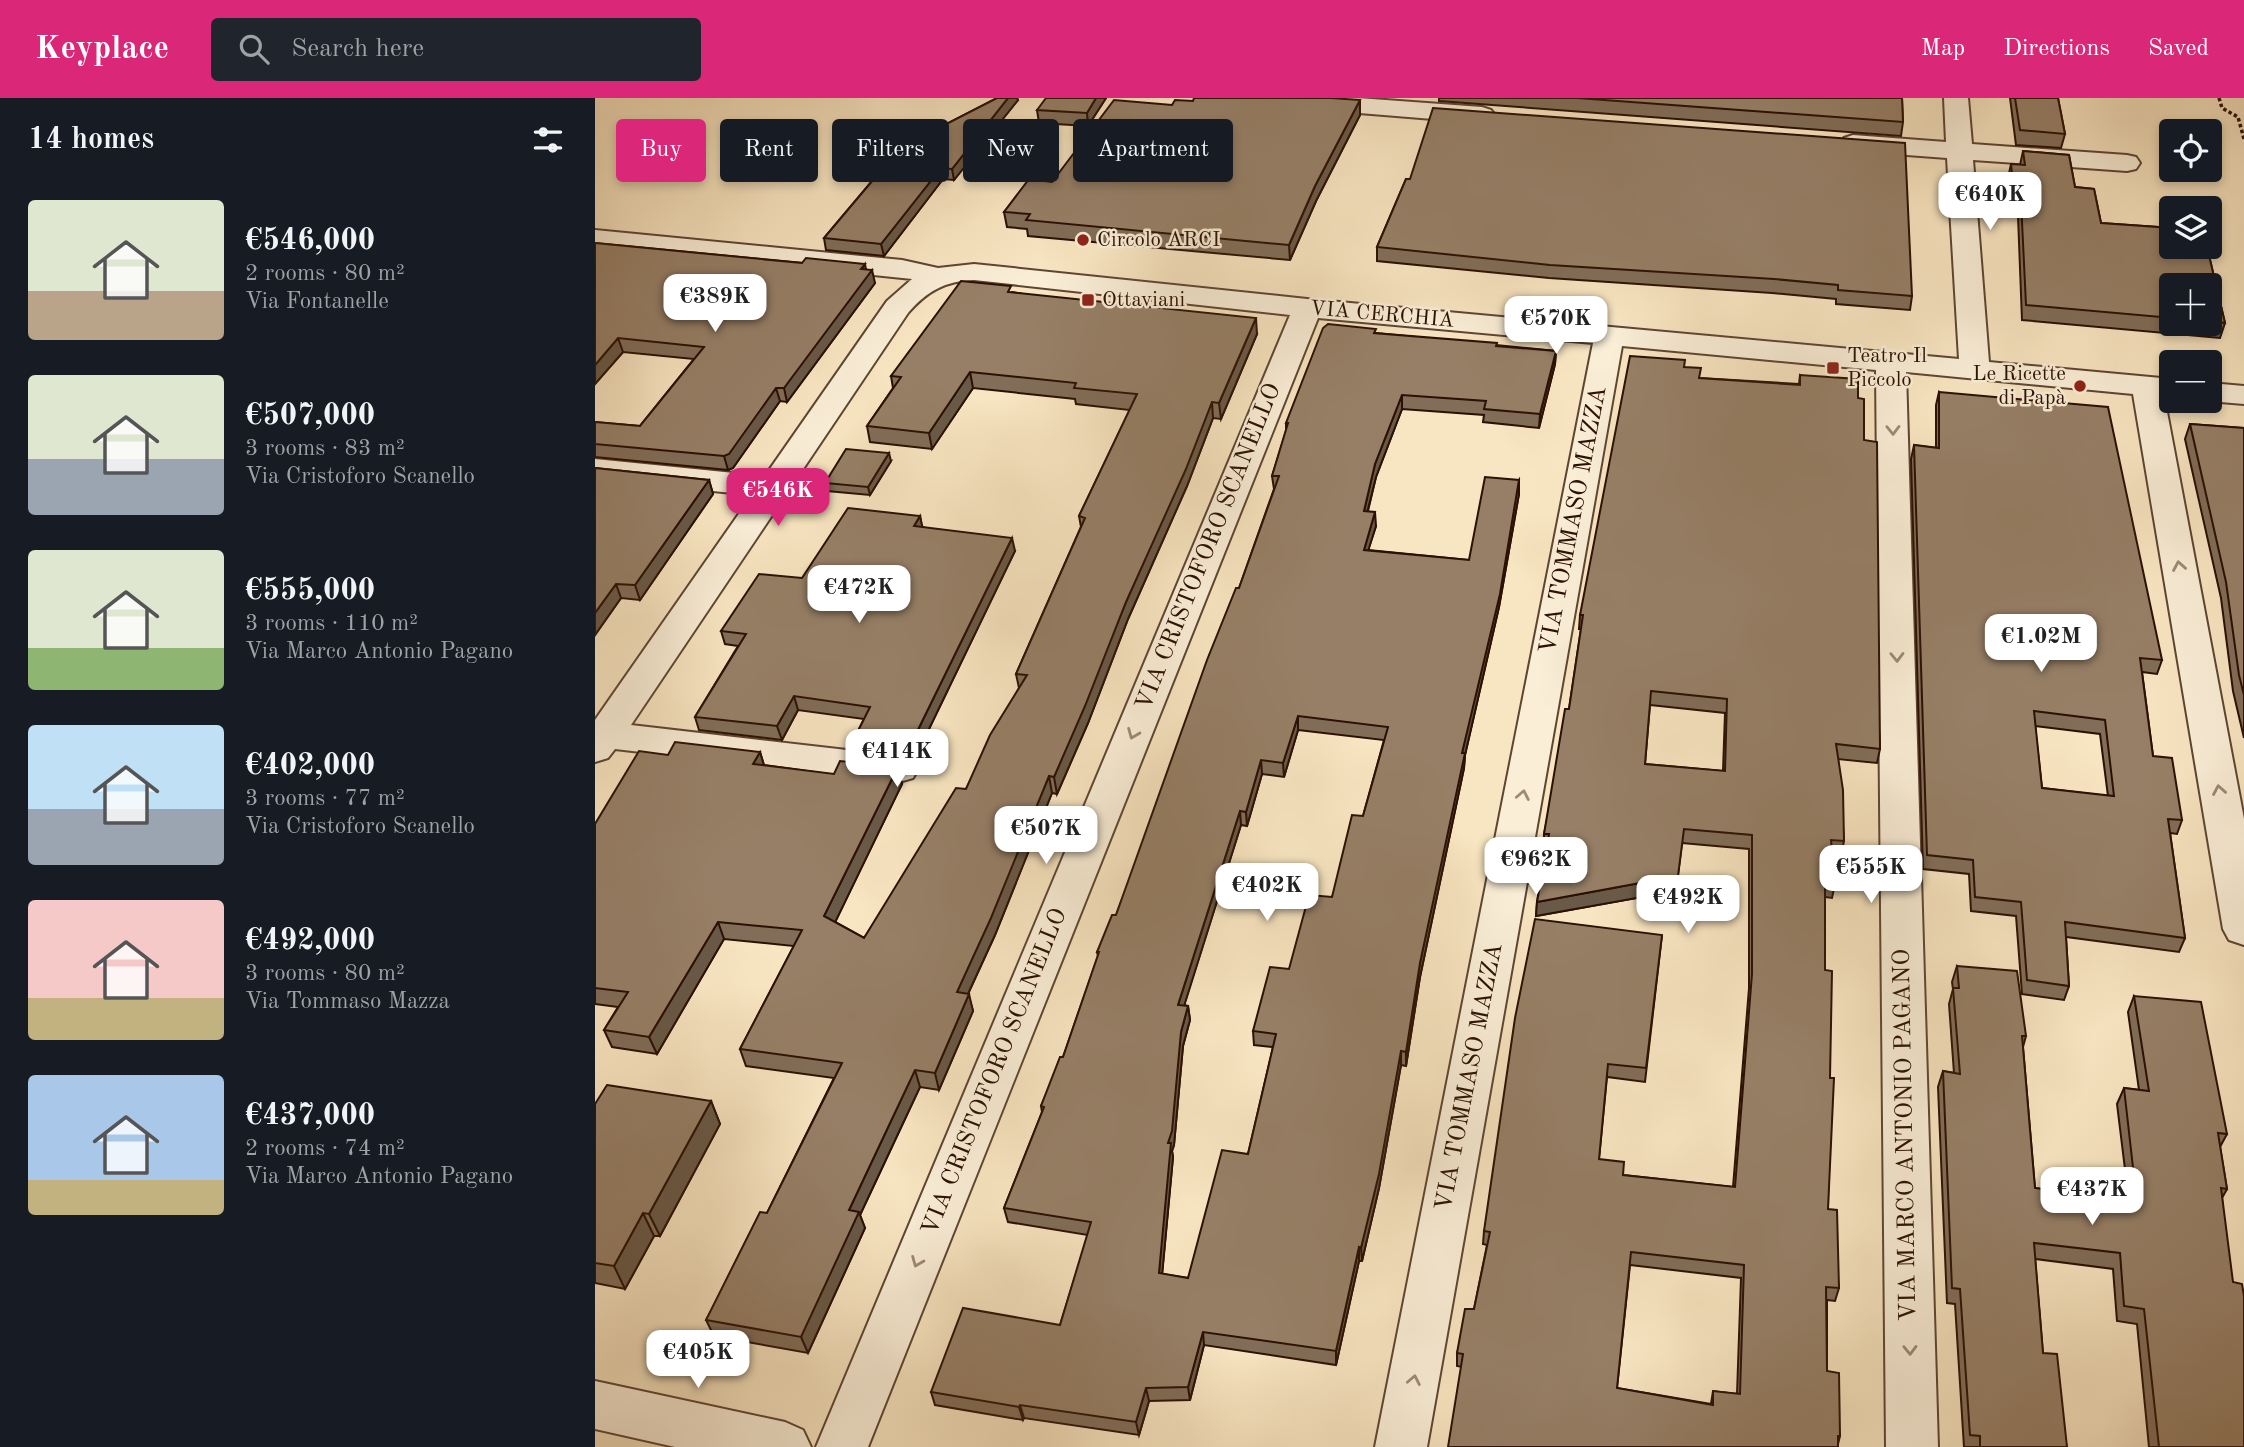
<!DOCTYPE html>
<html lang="en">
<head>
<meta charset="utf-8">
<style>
  body { margin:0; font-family:"Old Standard TT",serif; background:#20242c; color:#f1f3f6; height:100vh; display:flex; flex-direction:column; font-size:26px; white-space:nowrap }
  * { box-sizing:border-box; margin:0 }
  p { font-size:23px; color:#9ea1a6 }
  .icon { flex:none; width:38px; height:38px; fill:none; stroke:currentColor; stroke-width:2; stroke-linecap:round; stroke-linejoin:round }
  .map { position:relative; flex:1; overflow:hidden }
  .sheet { display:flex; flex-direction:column; background:#171b24; width:595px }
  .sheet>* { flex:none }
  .guide { position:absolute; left:21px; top:21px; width:665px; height:63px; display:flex; gap:14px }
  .fabs { position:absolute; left:1564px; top:21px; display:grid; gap:14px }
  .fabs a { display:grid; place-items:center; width:63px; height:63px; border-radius:7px; background:#171b24; box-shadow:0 4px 10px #0003; font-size:35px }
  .price { position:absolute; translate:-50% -60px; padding:0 16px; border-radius:14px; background:#fff; color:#222; font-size:23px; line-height:46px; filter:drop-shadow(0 2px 4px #0008) }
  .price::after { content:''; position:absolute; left:50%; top:42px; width:21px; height:16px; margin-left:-10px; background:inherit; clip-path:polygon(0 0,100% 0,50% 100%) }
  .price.current { background:#db2777; color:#fff }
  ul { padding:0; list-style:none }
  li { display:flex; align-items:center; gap:21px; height:175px; padding:0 28px }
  li span { display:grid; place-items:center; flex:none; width:196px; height:140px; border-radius:7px; color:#555 }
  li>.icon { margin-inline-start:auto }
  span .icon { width:84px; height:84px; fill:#fffc; stroke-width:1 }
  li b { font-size:30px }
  h2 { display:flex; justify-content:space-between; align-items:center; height:84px; padding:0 28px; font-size:30px }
  .pill { padding:0 24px; border-radius:7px; background:#171b24; box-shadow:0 4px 10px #0003; font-size:24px; line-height:63px }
  .pill.current { background:#db2777; color:#fff }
  header { display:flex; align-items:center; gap:42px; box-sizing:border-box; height:98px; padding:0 35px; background:#db2777; color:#fff }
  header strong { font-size:33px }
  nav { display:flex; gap:38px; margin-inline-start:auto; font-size:24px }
  .search { width:490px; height:63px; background:#20242c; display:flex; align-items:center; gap:18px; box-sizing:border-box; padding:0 24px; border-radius:7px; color:#9ea1a6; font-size:26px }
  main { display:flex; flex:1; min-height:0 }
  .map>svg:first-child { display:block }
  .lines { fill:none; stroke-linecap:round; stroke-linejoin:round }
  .minor-casing { stroke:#5e4533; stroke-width:4 }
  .path { stroke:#2b1004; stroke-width:3.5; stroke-dasharray:3.5 2.5; stroke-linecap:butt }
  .minor { fill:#faeed7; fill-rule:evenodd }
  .wall { fill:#816d58; stroke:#2b1004; stroke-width:2; fill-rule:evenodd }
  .shaded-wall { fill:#695947; stroke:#2b1004; stroke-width:2 }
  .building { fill:#967f66; stroke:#2b1004; stroke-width:2; fill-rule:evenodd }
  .oneway { stroke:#9d8a78 }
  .poi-dot { fill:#8f2418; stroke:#faeed7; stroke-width:2.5 }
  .labels { text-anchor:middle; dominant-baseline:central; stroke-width:5; stroke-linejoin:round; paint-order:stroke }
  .far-poi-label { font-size:21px; fill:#2b1004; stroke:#faeed7; text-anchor:start }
  .far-street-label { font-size:21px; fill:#2b1004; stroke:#faeed7 }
  .street-label { font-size:24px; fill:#2b1004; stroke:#faeed7 }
</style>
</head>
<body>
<header>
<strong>Keyplace</strong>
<div class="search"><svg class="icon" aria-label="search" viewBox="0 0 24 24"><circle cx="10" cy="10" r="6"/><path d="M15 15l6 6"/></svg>Search here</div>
<nav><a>Map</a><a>Directions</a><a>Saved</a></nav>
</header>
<main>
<section class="sheet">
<h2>14 homes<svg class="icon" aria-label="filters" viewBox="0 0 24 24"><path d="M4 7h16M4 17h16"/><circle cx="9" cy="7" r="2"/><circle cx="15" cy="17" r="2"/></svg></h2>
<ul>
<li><span style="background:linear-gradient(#dfe7d0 65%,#b9a48a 0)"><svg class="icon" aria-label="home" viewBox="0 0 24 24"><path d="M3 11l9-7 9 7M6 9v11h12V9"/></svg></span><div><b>€546,000</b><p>2 rooms · 80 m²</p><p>Via Fontanelle</p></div></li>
<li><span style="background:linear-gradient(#dfe7d0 60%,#9aa5b1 0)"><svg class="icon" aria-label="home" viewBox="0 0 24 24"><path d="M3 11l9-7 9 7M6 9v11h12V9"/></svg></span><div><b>€507,000</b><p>3 rooms · 83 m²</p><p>Via Cristoforo Scanello</p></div></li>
<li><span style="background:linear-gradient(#dfe7d0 70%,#8fb573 0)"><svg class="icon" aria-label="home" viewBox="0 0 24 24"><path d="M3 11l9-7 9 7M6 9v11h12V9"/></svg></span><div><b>€555,000</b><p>3 rooms · 110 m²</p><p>Via Marco Antonio Pagano</p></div></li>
<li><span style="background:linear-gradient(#bfe0f5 60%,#9aa5b1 0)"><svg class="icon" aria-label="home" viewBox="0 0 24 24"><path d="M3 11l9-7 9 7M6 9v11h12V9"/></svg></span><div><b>€402,000</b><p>3 rooms · 77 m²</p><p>Via Cristoforo Scanello</p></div></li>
<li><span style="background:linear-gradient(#f6c9c9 70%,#c2b280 0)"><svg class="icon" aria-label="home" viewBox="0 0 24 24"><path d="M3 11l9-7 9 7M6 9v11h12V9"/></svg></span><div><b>€492,000</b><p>3 rooms · 80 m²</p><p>Via Tommaso Mazza</p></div></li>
<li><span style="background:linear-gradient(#a9c7e8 75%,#c2b280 0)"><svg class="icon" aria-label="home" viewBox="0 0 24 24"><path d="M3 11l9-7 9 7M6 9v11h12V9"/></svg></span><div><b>€437,000</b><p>2 rooms · 74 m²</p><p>Via Marco Antonio Pagano</p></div></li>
</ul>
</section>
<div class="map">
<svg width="1649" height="1349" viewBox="0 0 1649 1349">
  <rect width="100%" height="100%" fill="#f8e5c1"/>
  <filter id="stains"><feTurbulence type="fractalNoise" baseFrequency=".00286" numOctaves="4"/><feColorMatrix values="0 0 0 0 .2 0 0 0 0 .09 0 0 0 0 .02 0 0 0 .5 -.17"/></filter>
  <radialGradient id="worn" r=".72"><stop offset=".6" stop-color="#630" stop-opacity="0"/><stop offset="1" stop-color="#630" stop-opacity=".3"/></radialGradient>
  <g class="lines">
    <g class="minor-casing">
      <path id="minor" d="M 655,0 L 763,0 L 887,9 L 896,12 L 900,17 L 896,22 L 887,25 L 667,7 L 658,5 Z
        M 1349,0 L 1373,0 L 1377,46 L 1532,57 L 1541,59 L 1545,65 L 1541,71 L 1532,73 L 1378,62 L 1394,264 L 1577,281 L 1577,299 L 1569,298 L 1649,721 L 1649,847 L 1634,842 L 1628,831 L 1538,296 L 1311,274 L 1343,1349 L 1291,1349 L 1281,272 L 1027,248 L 832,1349 L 780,1349 L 998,245 L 723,220 L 273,1349 L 221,1349 L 695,217 L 379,182 C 350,183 332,193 313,215 L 36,627 L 304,658 L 318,662 L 323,671 L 318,680 L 304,684 L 20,651 L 13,660 L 0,664 L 0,622 L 157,397 L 0,381 L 0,361 L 170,378 L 292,203 L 317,181 L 0,148 L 0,132 L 307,162 L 343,170 L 379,166 L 712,201 L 1364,261 L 1352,60 L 1258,53 L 1249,50 L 1245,45 L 1249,40 L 1258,37 L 1351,44 Z
        M 1615,285 L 1649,288 L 1649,306 L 1613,303 L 1615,303 Z
        M 0,1283 L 190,1324 L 208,1332 L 216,1349 L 80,1349 L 0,1331 Z"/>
    </g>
    <path class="path" d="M 1624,0 L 1627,10 L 1643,19 L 1649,41"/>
    <use href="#minor" class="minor"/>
  </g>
  <path class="wall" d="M 402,0 L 422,0 L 423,2 L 359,82 L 348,81 L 289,158 L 231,152 L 229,140 L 277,83 L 275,74 L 330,37 Z
    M 511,0 L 493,28 L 444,25 L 442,12 Z
    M 844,0 L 1307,0 L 1308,24 L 1306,38 L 844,3 Z
    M 1415,0 L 1463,0 L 1470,36 L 1466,50 L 1421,47 Z
    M 765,2 L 765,17 L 721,103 L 695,162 L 433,138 L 432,131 L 412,129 L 409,114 L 577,7 L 598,3 Z
    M 1428,53 L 1474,57 L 1480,89 L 1499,91 L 1506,125 L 1577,130 L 1577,149 L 1612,149 L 1630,225 L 1625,240 L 1427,222 L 1423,118 L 1417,117 L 1413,80 L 1416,66 L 1425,67 ZM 1577,187 L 1615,187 L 1615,226 L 1577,226 Z
    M 811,81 L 1317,198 L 1315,212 L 1241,206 L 1241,201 L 1177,195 L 954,180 L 782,163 L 782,149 Z
    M 0,145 L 271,171 L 280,185 L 192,304 L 185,303 L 138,370 L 133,372 L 0,359 L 0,324 L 45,328 L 99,261 L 28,254 L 0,286 Z
    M 417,194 L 662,236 L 626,321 L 618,320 L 592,388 L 533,521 L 493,625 L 462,696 L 457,695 L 400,837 L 373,896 L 378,913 L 344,992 L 325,989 L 265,1117 L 270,1130 L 213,1255 L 119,1238 L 111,1222 L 172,1115 L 239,980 L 151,968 L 145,951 L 199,848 L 129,841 L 62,956 L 17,949 L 9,932 L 23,909 L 0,906 L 0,726 L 73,657 L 165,654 L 169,667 L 307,686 L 240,824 L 269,840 L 371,691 L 424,590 L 421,576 L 486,429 L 484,418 L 535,312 L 481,306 L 480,301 L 378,290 L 337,351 L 275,344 L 272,328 L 298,290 L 296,278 Z
    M 781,235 L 961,253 L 960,266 L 944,330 L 888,324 L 889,317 L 807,311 L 781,379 L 773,413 L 781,428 L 773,452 L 874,462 L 924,382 L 924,396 L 904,509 L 870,657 L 869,670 L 825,879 L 811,968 L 806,967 L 784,1090 L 767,1163 L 764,1163 L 741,1267 L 609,1247 L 595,1302 L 554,1303 L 544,1337 L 429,1320 L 428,1322 L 340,1307 L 336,1294 L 465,1227 L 493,1137 L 413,1124 L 409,1110 L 447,1014 L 446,1008 L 468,959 L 503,858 L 502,854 L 521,817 L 644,490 L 679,391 L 677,378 L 691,333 L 691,325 ZM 703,632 L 789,642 L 768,718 L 737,799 L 658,933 L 659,947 L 678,949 L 653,1056 L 593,1180 L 567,1176 L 578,1059 L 577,1053 L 579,1047 L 588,948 L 595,922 L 593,908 L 589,907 L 646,727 L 652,728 L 667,676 L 689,679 Z
    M 1089,269 L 1104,280 L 1204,286 L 1205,277 L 1263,300 L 1269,342 L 1285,651 L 1282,665 L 1243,661 L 1249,743 L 1246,757 L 1237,756 L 1240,786 L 1237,800 L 1230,799 L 1230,872 L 1235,980 L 1233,1111 L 1244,1190 L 1240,1203 L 1232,1202 L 1232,1273 L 1245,1338 L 1243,1346 L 862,1268 L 862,1255 L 879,1211 L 892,1147 L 888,1146 L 889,1133 L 1067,837 L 1050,984 L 1012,979 L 1004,1061 L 1028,1077 L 1138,1089 L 1154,890 L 1154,751 L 1087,745 L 1081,793 L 941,818 L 942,804 L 951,750 L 949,750 L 949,736 L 974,611 L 986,531 L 984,531 L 985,517 ZM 1055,607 L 1130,615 L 1128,673 L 1050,666 ZM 1035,1167 L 1146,1180 L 1142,1296 L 1118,1293 L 1116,1306 L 1022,1290 Z
    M 1344,294 L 1567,562 L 1562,576 L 1547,574 L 1558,658 L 1587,722 L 1582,736 L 1575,735 L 1590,840 L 1584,854 L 1471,839 L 1474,888 L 1469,902 L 1427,896 L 1421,818 L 1376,813 L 1374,776 L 1328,771 L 1316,361 L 1319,347 L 1341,350 L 1341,307 ZM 1440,628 L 1505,636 L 1513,698 L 1447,690 Z
    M 1595,326 L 1649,330 L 1649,640 L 1638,593 L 1626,500 L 1590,341 Z
    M 296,363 L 275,397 L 232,393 L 230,385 Z
    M 0,370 L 114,382 L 118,396 L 45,502 L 26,500 L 0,537 Z
    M 325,418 L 327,429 L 420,453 L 320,660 L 304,655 L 265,651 L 261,637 L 269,621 L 203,612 L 187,642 L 104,632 L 100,619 L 143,548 L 130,546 L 126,533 L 207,480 Z
    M 1362,868 L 1431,938 L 1428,949 L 1440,1090 L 1534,1104 L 1522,1006 L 1529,990 L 1544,992 L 1533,914 L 1539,898 L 1632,1036 L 1625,1049 L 1632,1091 L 1627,1100 L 1649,1349 L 1554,1349 L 1542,1226 L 1522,1223 L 1518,1171 L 1440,1161 L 1448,1255 L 1472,1349 L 1369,1349 L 1360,1206 L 1352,1205 L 1343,989 L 1348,973 L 1359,975 L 1354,906 L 1358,891 L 1357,884 Z
    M 116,1003 L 125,1026 L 65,1138 L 59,1138 L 30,1191 L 0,1185 L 0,1006 Z"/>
  <path class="shaded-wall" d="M 413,0 L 422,0 L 423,2 L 359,82 L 357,71 Z
    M 501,0 L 511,0 L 493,28 L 492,15 Z
    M 765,2 L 765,17 L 721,103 L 695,162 L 694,147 L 720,88 Z
    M 346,70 L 348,81 L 289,158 L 286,146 Z
    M 270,166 L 272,178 L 277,172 L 280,185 L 192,304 L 189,290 Z
    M 661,220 L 662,236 L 626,321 L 624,305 Z
    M 23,240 L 28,254 L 0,286 L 0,267 Z
    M 961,253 L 960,266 L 944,330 L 945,316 Z
    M 375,274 L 378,290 L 337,351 L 334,335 Z
    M 181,290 L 185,303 L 138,370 L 133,372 L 129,358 Z
    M 807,297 L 807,311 L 781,379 L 769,427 L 769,413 L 780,366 Z
    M 617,304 L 618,320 L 592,388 L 533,521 L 493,625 L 462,696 L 459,679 L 531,504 Z
    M 294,355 L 296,363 L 275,397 L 273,389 Z
    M 114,382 L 118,396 L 45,502 L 40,487 Z
    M 924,382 L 924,396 L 904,509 L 870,657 L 869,670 L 825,879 L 811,968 L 811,954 L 825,865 L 867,655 Z
    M 780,414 L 781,428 L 769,466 L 769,452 Z
    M 325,418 L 328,432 L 319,428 Z
    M 417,440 L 420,453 L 320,660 L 316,646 Z
    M 21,486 L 26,500 L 0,537 L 0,515 Z
    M 199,598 L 203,612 L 187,642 L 182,628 Z
    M 703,618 L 703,632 L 689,679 L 688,665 Z
    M 165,654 L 170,671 L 158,666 Z
    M 666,662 L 667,676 L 652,728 L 651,714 Z
    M 303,669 L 307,686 L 235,835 L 229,818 Z
    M 454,678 L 457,695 L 400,837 L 366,911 L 362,894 Z
    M 645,713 L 646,727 L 585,921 L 583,907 Z
    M 1083,778 L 1081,793 L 941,818 L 942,804 Z
    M 123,824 L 129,841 L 62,956 L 54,939 Z
    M 374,896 L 378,913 L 344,992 L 340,975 Z
    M 593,908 L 595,922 L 588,948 L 579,1047 L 577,1053 L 578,1059 L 566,1189 L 564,1175 L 573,1045 L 586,934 Z
    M 806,953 L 806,967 L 784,1090 L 767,1163 L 766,1150 Z
    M 320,972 L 325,989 L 265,1117 L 270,1130 L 213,1255 L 206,1239 L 254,1112 Z
    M 116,1003 L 125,1026 L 65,1138 L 54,1116 Z
    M 48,1115 L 59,1138 L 30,1191 L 19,1168 Z
    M 764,1149 L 764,1163 L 741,1267 L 741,1253 Z
    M 608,1234 L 609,1247 L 595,1302 L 593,1289 Z
    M 551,1290 L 554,1303 L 544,1337 L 541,1324 Z
    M 425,1307 L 429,1320 L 428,1322 L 424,1309 Z"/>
  <path class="building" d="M 402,0 L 413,0 L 357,71 L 346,70 L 286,146 L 229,140 L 284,75 L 275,74 L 310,35 L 330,37 Z
    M 451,0 L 501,0 L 492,15 L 442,12 Z
    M 599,0 L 736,0 L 765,2 L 720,88 L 694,147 L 431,122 L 435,116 L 409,114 L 434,81 L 457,84 L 519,2 L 577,7 L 580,2 L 598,3 Z
    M 982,0 L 1307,0 L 1308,24 Z
    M 1420,0 L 1463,0 L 1470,36 L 1425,32 Z
    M 838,10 L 1310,45 L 1317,198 L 1243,192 L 1243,187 L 1179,181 L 955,167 L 782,149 L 811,81 L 815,81 Z
    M 1428,53 L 1474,57 L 1480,89 L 1499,91 L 1506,125 L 1577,130 L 1577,149 L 1612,149 L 1630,225 L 1615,223 L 1615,187 L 1577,187 L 1577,220 L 1431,207 L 1426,103 L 1420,103 L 1416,66 L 1430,67 Z
    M 0,145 L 207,165 L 211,160 L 270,166 L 266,171 L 277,172 L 189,290 L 181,290 L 134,356 L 129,358 L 0,346 L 0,324 L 45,328 L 109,249 L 23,240 L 0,267 Z
    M 366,183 L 416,188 L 413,194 L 661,220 L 624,305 L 617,304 L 591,371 L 531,504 L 490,608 L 459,679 L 454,678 L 396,820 L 362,894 L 374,896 L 340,975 L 320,972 L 254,1112 L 264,1114 L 206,1239 L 111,1222 L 165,1114 L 172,1115 L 247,965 L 145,951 L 207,832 L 123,824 L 54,939 L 9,932 L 33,894 L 0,890 L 0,726 L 44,653 L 73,657 L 80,644 L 165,654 L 158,666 L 239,676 L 245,663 L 303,669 L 229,818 L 269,840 L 361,690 L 371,691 L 395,637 L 432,577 L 421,576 L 490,420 L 484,418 L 542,296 L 479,290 L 481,285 L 375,274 L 334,335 L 272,328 L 306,279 L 296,278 Z
    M 733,226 L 781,231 L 779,235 L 902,245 L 901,248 L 961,253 L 945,316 L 889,311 L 891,303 L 807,297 L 780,366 L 769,413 L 780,414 L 769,452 L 874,462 L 890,379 L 924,382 L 905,496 L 867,655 L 870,655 L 825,865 L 811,954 L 806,953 L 784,1076 L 766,1150 L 764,1149 L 741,1253 L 608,1234 L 593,1289 L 551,1290 L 541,1324 L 425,1307 L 424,1309 L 336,1294 L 368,1210 L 465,1227 L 496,1124 L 409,1110 L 449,1009 L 446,1008 L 465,959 L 468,959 L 504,854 L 502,854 L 517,817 L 521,817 L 612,562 L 641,490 L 644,490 L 684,378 L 677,378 L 693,325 L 691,325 L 728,230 ZM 703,618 L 793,629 L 768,718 L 757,717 L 737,799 L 714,797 L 694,871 L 675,869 L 658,933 L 681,936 L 653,1056 L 627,1052 L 593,1180 L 564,1175 L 576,1045 L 573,1045 L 577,1033 L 586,934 L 593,908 L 583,907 L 645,713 L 651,714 L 666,662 L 688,665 Z
    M 1035,258 L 1090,262 L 1089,269 L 1106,270 L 1104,280 L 1205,287 L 1205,277 L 1263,281 L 1263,300 L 1269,301 L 1269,342 L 1282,344 L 1285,651 L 1241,646 L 1248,692 L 1249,743 L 1236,742 L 1240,786 L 1230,785 L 1230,872 L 1237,873 L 1235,980 L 1239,980 L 1233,1111 L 1242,1112 L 1244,1190 L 1231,1189 L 1232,1273 L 1244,1275 L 1245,1338 L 1243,1338 L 1243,1349 L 853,1349 L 868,1256 L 862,1255 L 870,1211 L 879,1211 L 895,1134 L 889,1133 L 920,920 L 940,821 L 1067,837 L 1051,970 L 1013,966 L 1004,1061 L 1029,1064 L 1028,1077 L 1140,1089 L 1157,876 L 1157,737 L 1089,731 L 1083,778 L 942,804 L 954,736 L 949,736 L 970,611 L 974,611 L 988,517 L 985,517 ZM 1056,593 L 1132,601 L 1130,673 L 1050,666 ZM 1036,1154 L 1149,1167 L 1145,1296 L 1118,1293 L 1118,1307 L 1022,1290 Z
    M 1344,294 L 1513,309 L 1567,562 L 1545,560 L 1558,658 L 1577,660 L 1587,722 L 1573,721 L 1590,840 L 1470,824 L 1474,888 L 1432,882 L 1426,804 L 1380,799 L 1378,762 L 1332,757 L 1319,347 L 1344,350 ZM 1439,613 L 1510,622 L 1519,698 L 1447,690 Z
    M 1595,326 L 1649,330 L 1649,597 L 1644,577 L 1631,484 Z
    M 251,351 L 294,355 L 273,389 L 230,385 Z
    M 0,370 L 114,382 L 40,487 L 21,486 L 0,515 Z
    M 253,410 L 325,418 L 319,428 L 417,440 L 316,646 L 301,642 L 261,637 L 275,609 L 199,598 L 182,628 L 100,619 L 151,536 L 126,533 L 164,476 L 207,480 Z
    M 1362,868 L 1422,873 L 1431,938 L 1427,938 L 1440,1090 L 1542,1105 L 1529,990 L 1554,993 L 1539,898 L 1606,904 L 1632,1036 L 1623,1035 L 1632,1091 L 1626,1090 L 1638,1184 L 1647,1186 L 1649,1198 L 1649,1349 L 1564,1349 L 1549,1211 L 1529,1208 L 1525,1155 L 1439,1145 L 1448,1255 L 1462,1256 L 1472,1349 L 1385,1349 L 1385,1338 L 1375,1337 L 1365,1191 L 1357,1190 L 1348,973 L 1365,976 L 1358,890 L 1364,890 Z
    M 12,987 L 116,1003 L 54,1116 L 48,1115 L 19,1168 L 0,1165 L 0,1006 Z"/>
  <defs><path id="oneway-chevron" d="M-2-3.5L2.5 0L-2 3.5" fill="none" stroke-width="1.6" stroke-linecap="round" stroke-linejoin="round" transform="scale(1.75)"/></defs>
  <g class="oneway">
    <use href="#oneway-chevron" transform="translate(1298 332) rotate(89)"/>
    <use href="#oneway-chevron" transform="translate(1584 468) rotate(-100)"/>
    <use href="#oneway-chevron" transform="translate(1302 559) rotate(89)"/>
    <use href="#oneway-chevron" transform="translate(538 636) rotate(112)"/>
    <use href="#oneway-chevron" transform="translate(1624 692) rotate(-100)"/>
    <use href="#oneway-chevron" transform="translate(928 697) rotate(-79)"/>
    <use href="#oneway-chevron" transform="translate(322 1164) rotate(112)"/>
    <use href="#oneway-chevron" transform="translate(1315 1252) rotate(89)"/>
    <use href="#oneway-chevron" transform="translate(819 1282) rotate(-79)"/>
  </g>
  <g class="poi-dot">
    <circle cx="488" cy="142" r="7"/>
    <rect x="486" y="195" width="14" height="14" rx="3.5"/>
    <rect x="1231" y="263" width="14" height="14" rx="3.5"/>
    <circle cx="1485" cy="288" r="7"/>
  </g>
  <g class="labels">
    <g class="far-poi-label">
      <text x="502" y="142">Circolo ARCI</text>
      <text x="507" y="202">Ottaviani</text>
      <text x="1252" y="258">Teatro Il<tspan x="1252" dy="24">Piccolo</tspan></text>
      <text x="1471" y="276" text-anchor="end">Le Ricette<tspan x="1471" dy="24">di Papà</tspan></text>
    </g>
    <g class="far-street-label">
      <text transform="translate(787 217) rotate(5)">VIA CERCHIA</text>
    </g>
    <g class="street-label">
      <text transform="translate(979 422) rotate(-79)">VIA TOMMASO MAZZA</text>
      <text transform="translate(614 449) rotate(-68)">VIA CRISTOFORO SCANELLO</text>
      <text transform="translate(400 974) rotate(-68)">VIA CRISTOFORO SCANELLO</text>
      <text transform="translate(875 979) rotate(-79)">VIA TOMMASO MAZZA</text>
      <text transform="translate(1311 1037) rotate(-91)">VIA MARCO ANTONIO PAGANO</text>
    </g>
  </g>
  <rect width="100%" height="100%" filter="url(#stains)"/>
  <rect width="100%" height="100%" fill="url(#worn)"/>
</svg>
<div class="fabs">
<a><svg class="icon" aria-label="locate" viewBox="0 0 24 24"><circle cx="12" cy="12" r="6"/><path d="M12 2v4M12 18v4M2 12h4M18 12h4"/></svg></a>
<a><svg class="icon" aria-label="layers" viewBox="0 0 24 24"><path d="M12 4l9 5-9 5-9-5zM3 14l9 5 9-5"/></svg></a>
<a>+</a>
<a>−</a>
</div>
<b class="price" style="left:1395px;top:134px">€640K</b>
<b class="price" style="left:120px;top:236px">€389K</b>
<b class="price" style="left:961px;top:258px">€570K</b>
<b class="price current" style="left:183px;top:430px">€546K</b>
<b class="price" style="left:264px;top:527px">€472K</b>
<b class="price" style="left:1446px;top:576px">€1.02M</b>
<b class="price" style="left:302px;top:691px">€414K</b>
<b class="price" style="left:451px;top:768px">€507K</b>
<b class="price" style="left:941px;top:799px">€962K</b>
<b class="price" style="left:1276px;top:807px">€555K</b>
<b class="price" style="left:672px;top:825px">€402K</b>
<b class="price" style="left:1093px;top:837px">€492K</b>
<b class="price" style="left:1497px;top:1129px">€437K</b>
<b class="price" style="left:103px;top:1292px">€405K</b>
<div class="guide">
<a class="pill current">Buy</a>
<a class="pill">Rent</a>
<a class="pill">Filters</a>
<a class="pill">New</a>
<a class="pill">Apartment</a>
</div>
</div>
</main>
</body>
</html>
